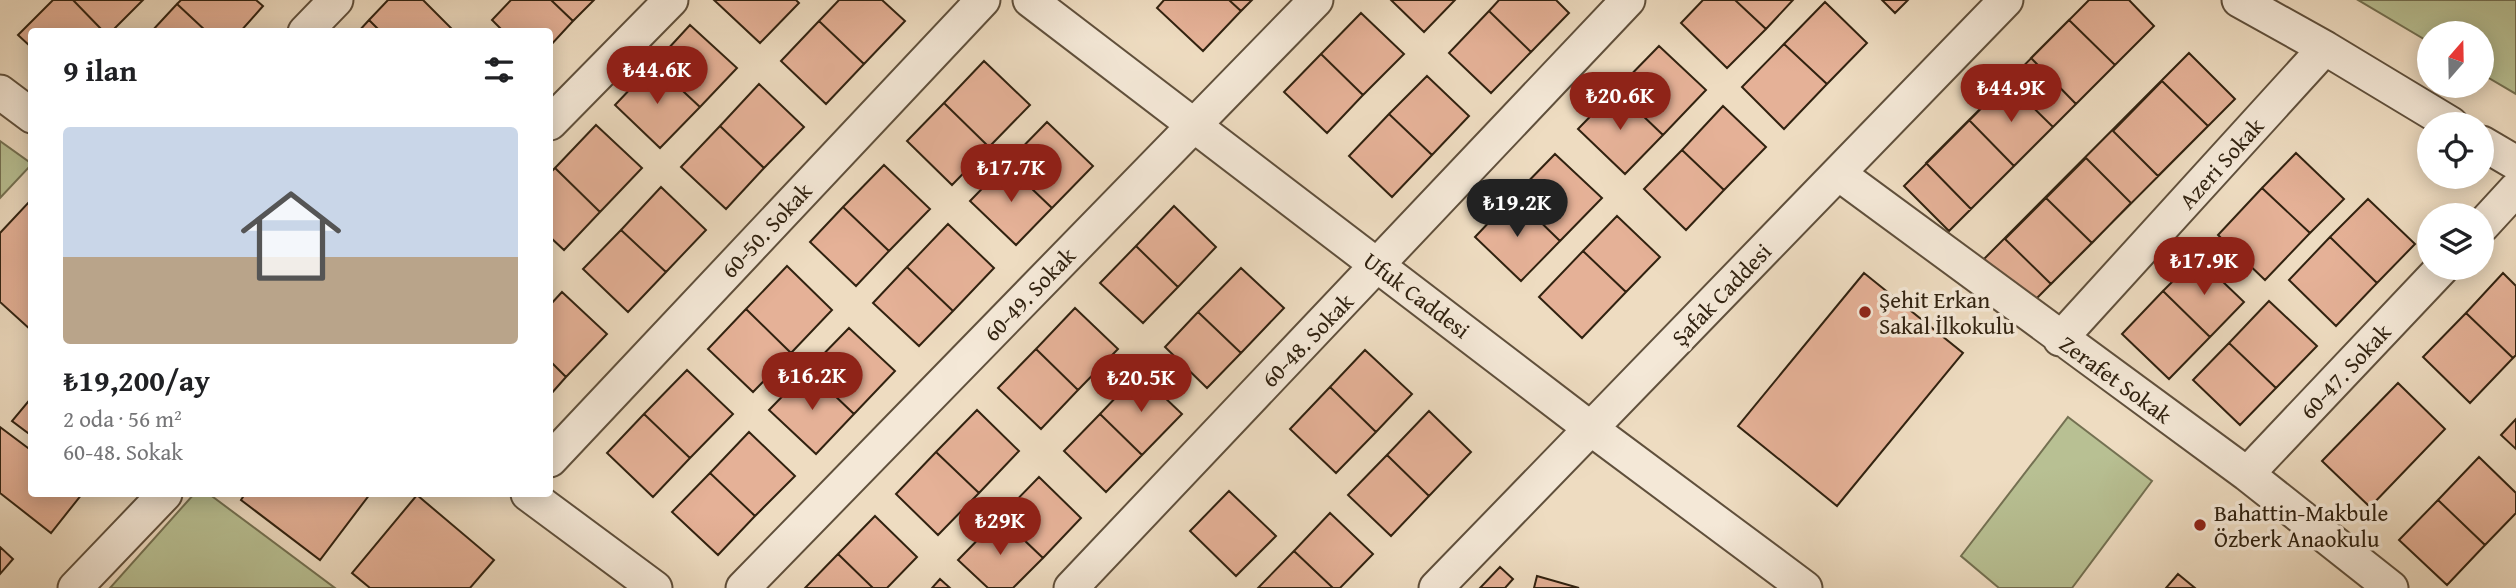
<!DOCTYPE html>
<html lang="tr">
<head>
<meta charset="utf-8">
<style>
  body { margin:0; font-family:"Gentium Book Plus",serif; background:#f2f2f2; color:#202124; height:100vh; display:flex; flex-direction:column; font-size:26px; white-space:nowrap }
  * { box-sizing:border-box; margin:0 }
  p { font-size:23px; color:#757577 }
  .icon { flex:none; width:38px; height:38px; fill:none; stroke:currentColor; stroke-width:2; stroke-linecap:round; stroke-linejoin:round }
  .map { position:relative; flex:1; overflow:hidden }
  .side { position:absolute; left:28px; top:28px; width:525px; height:469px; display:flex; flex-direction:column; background:#fff; border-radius:7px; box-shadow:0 4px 18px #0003 }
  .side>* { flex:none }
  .needle { width:46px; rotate:20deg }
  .fabs { position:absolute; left:2417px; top:21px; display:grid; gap:14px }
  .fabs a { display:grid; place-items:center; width:77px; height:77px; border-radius:50%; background:#fff; box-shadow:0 4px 18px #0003; font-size:35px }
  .price { position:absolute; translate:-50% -60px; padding:0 16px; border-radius:24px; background:#8f2418; color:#fff; font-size:23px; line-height:46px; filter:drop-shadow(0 2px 4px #0008) }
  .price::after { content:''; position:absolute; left:50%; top:42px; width:21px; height:16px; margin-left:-10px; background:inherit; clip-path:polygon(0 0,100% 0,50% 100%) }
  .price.on { background:#222; color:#fff }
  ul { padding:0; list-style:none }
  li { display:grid; align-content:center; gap:14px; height:371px; padding:0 35px }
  li span { display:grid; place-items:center; height:217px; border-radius:7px; color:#555 }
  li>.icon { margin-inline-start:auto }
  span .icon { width:126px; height:126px; fill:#fffc; stroke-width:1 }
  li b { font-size:30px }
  h2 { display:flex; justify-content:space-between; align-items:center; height:84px; padding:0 35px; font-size:30px }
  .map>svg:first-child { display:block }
  .green { fill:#b8c093; stroke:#747152; stroke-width:2 }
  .building { fill:#e5b197; stroke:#312210; stroke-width:2 }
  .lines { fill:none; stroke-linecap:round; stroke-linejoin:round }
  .street-casing { stroke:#60503c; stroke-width:37 }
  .street { stroke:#f4e8d7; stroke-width:33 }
  .poi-dot { fill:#8f2418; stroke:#f4e8d7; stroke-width:2.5 }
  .labels { text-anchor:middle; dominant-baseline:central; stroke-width:7; stroke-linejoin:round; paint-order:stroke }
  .street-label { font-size:23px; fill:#312210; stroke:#f4e8d7 }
  .poi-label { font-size:23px; fill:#312210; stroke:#f4e8d7; text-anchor:start }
</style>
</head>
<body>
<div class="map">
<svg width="2516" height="588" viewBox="0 0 2516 588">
  <rect width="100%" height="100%" fill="#eedcc1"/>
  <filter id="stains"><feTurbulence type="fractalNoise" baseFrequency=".00286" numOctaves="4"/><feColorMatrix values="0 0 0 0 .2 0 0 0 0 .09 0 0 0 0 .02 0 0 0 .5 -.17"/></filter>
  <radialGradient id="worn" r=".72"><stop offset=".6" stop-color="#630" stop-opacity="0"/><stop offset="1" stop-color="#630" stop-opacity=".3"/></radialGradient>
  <path class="green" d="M 2358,0 L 2516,0 L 2516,94 L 2482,74 L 2482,33 L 2429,33 L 2429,42 Z
    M 0,141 L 32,164 L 0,198 Z
    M 2068,417 L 2152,481 L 2072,588 L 1999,588 L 1961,556 Z
    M 194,494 L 209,494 L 335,588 L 110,588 Z"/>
  <path class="building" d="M 53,0 L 73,0 L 104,32 L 32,32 L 32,48 L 18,35 Z
    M 73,0 L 143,0 L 111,32 L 104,32 Z
    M 181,0 L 256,0 L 263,6 L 240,32 L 207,32 L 177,4 Z
    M 388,0 L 423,0 L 451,28 L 448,32 L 381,32 L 369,20 Z
    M 511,0 L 551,0 L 573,21 L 550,46 L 550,32 L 504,32 L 492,20 Z
    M 551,0 L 594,0 L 573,21 Z
    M 714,0 L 796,0 L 799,3 L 760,43 Z
    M 839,0 L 882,0 L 905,21 L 864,64 L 819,21 Z
    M 1164,0 L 1229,0 L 1241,11 L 1203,51 L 1157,8 Z
    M 1229,0 L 1252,0 L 1241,11 Z
    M 1391,0 L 1455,0 L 1424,32 Z
    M 1499,0 L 1556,0 L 1569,13 L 1531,52 L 1489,11 Z
    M 1703,0 L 1735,0 L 1766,29 L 1727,68 L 1681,23 Z
    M 1735,0 L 1793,0 L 1766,29 Z
    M 1882,0 L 1908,0 L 1895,13 Z
    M 2089,0 L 2129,0 L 2154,26 L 1949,231 L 1904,186 Z
    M 1825,2 L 1867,43 L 1827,84 L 1784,44 Z
    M 177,4 L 207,32 L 151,32 Z
    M 1489,11 L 1531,52 L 1491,93 L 1449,53 Z
    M 1361,13 L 1404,54 L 1363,95 L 1321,54 Z
    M 369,20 L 381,32 L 358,32 Z
    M 2069,20 L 2115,65 L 2076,104 L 2031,58 Z
    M 819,21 L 864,64 L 826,104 L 781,61 Z
    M 690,25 L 737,68 L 700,107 L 654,64 Z
    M 1784,44 L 1827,84 L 1784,129 L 1742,87 Z
    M 1659,46 L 1706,90 L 1663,135 L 1616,90 Z
    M 2189,53 L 2235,99 L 2030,305 L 1984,259 Z
    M 1321,54 L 1363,95 L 1327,133 L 1284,92 Z
    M 984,61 L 1030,105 L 989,147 L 944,103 Z
    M 654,64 L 700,107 L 660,148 L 615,105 Z
    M 1427,76 L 1469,116 L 1432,155 L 1389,114 Z
    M 2162,81 L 2208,126 L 2158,176 L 2113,131 Z
    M 2007,82 L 2053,127 L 2014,166 L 1969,120 Z
    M 759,84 L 804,127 L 764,168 L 720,126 Z
    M 1616,90 L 1663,135 L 1625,174 L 1578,129 Z
    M 944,103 L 989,147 L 952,185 L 907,141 Z
    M 1723,106 L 1766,147 L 1724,190 L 1682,150 Z
    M 1389,114 L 1432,155 L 1392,197 L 1349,156 Z
    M 1969,120 L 2014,166 L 1971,209 L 1926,163 Z
    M 1047,122 L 1093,166 L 1052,208 L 1006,164 Z
    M 596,125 L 642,168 L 600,212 L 555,168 Z
    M 720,126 L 764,168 L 726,209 L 681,167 Z
    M 1682,150 L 1724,190 L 1686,230 L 1644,189 Z
    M 2296,153 L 2344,199 L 2310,233 L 2262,188 Z
    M 1555,154 L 1602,198 L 1560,241 L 1514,196 Z
    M 2086,158 L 2131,203 L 2092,243 L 2046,198 Z
    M 1006,164 L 1052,208 L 1016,245 L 970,201 Z
    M 884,165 L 930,209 L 889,251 L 843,207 Z
    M 555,168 L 600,212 L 564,250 L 550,237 L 550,173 Z
    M 661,187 L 706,230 L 666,272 L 621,230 Z
    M 2262,188 L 2310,233 L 2265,280 L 2218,235 Z
    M 1514,196 L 1560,241 L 1521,281 L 1475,237 Z
    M 2046,198 L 2092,243 L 2051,284 L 2005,239 Z
    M 2368,199 L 2415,244 L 2377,283 L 2330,237 Z
    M 29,202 L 32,204 L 32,331 L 0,302 L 0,233 Z
    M 1174,206 L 1216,247 L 1178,287 L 1136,246 Z
    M 843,207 L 889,251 L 856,286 L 810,242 Z
    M 1617,216 L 1660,257 L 1626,292 L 1583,251 Z
    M 948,224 L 994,268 L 953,311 L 907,267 Z
    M 621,230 L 666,272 L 628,312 L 583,269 Z
    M 2330,237 L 2377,283 L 2336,326 L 2289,280 Z
    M 1136,246 L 1178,287 L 1143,323 L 1100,283 Z
    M 1583,251 L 1626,292 L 1582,338 L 1539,297 Z
    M 2197,257 L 2244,302 L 2210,337 L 2163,291 Z
    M 787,266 L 832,310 L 791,353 L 746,309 Z
    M 907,267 L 953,311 L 919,346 L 873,303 Z
    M 1241,268 L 1284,308 L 1241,353 L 1198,312 Z
    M 1864,273 L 1963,353 L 1837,506 L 1738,426 Z
    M 2503,273 L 2516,286 L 2516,355 L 2513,358 L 2466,313 Z
    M 2163,291 L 2210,337 L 2169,379 L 2122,334 Z
    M 562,292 L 607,334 L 566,377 L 550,361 L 550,305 Z
    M 2269,301 L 2317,346 L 2276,388 L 2229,343 Z
    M 1075,308 L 1118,349 L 1078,390 L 1036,349 Z
    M 746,309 L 791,353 L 753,392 L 708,349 Z
    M 1198,312 L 1241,353 L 1207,388 L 1165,347 Z
    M 2466,313 L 2513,358 L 2470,403 L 2423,357 Z
    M 849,328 L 895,371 L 854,414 L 808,370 Z
    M 2229,343 L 2276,388 L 2240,425 L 2193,380 Z
    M 1036,349 L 1078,390 L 1041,429 L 998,388 Z
    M 1365,350 L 1412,394 L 1376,432 L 1330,387 Z
    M 550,361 L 566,377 L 550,395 Z
    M 687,370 L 733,414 L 690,458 L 644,414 Z
    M 808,370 L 854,414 L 816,454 L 769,410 Z
    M 1139,373 L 1182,414 L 1142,455 L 1100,414 Z
    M 2398,383 L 2445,429 L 2370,507 L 2322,461 Z
    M 1330,387 L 1376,432 L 1336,473 L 1290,429 Z
    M 32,397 L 32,436 L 12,421 Z
    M 977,410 L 1019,451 L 979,493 L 936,452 Z
    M 1429,411 L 1471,452 L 1429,496 L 1387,455 Z
    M 644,414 L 690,458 L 653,497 L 607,453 Z
    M 1100,414 L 1142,455 L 1106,492 L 1064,451 Z
    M 2516,419 L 2516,449 L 2501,435 Z
    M 0,427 L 32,451 L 32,494 L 82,494 L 51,533 L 0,493 Z
    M 749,432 L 795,476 L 755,516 L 710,473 Z
    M 936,452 L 979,493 L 938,535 L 896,494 Z
    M 1387,455 L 1429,496 L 1391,536 L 1348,495 Z
    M 2479,457 L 2516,493 L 2516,513 L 2485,545 L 2438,500 Z
    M 710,473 L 755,516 L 718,555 L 672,512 Z
    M 1039,477 L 1081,518 L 1043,558 L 1000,517 Z
    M 1229,491 L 1276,536 L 1236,576 L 1190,531 Z
    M 245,494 L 370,494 L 320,560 L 241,500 Z
    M 417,495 L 494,560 L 470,588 L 370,588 L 352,573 Z
    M 2438,500 L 2485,545 L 2447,585 L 2399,540 Z
    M 1330,513 L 1373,554 L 1340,588 L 1333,588 L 1294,551 Z
    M 875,516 L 917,557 L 887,588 L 873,588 L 838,554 Z
    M 1000,517 L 1043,558 L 1013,588 L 988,588 L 958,560 Z
    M 0,547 L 13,559 L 0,574 Z
    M 1294,551 L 1333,588 L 1258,588 Z
    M 838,554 L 873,588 L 805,588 Z
    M 1500,567 L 1513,579 L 1505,588 L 1480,588 Z
    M 2178,574 L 2195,588 L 2166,588 Z
    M 1537,576 L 1579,588 L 1534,588 Z
    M 940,579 L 950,588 L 932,588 Z"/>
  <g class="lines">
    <g class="street-casing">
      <path id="street" d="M 1030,0 L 1590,428 L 1805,588
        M 2239,0 L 2325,48 L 2451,124
        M 305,32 L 336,0
        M 0,92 L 32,116
        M 550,123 L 671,0
        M 2482,143 L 2516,163
        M 1839,174 L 2247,474 L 2391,588
        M 2482,226 L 2516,189
        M 2060,339 L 2325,48
        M 550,460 L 983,0
        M 2247,474 L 2442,268
        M 528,494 L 655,588
        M 75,588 L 165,494
        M 743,588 L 1316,0
        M 1071,588 L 1628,0
        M 1436,588 L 2006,0"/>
    </g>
    <use href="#street" class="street"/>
  </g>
  <g class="poi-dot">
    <circle cx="1865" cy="312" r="7"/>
    <circle cx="2200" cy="525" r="7"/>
  </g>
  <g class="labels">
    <g class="street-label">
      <text transform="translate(2221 163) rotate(-48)">Azeri Sokak</text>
      <text transform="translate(766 230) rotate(-47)">60-50. Sokak</text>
      <text transform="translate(1029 294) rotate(-46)">60-49. Sokak</text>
      <text transform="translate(1721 294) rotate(-46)">Şafak Caddesi</text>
      <text transform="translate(1417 295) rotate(37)">Ufuk Caddesi</text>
      <text transform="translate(1307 340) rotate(-46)">60-48. Sokak</text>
      <text transform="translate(2345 371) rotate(-47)">60-47. Sokak</text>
      <text transform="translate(2116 379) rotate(36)">Zerafet Sokak</text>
    </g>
    <g class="poi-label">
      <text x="1879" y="299">Şehit Erkan<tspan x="1879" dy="26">Sakal İlkokulu</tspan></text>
      <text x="2214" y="512">Bahattin-Makbule<tspan x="2214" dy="26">Özberk Anaokulu</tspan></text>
    </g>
  </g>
  <rect width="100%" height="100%" filter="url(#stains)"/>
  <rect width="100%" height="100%" fill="url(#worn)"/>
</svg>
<div class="fabs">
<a><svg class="needle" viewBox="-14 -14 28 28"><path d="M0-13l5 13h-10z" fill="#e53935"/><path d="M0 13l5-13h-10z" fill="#757577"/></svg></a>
<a><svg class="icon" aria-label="locate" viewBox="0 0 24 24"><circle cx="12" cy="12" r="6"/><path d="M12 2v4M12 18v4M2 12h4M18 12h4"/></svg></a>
<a><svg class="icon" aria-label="layers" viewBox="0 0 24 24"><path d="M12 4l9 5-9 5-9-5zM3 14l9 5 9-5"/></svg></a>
</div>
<b class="price" style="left:657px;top:106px">₺44.6K</b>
<b class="price" style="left:2011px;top:124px">₺44.9K</b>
<b class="price" style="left:1620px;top:132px">₺20.6K</b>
<b class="price" style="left:1011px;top:204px">₺17.7K</b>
<b class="price on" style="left:1517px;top:239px">₺19.2K</b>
<b class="price" style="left:2204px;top:297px">₺17.9K</b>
<b class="price" style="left:812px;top:412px">₺16.2K</b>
<b class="price" style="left:1141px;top:414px">₺20.5K</b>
<b class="price" style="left:1000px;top:557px">₺29K</b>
<section class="side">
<h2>9 ilan<svg class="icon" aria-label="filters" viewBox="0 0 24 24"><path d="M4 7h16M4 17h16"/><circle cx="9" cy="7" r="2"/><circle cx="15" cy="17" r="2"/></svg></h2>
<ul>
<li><span style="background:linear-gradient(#c9d6e8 60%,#b9a48a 0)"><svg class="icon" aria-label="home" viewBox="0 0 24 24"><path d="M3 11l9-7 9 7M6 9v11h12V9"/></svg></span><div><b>₺19,200/ay</b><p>2 oda · 56 m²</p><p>60-48. Sokak</p></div></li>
</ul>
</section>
</div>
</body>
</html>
